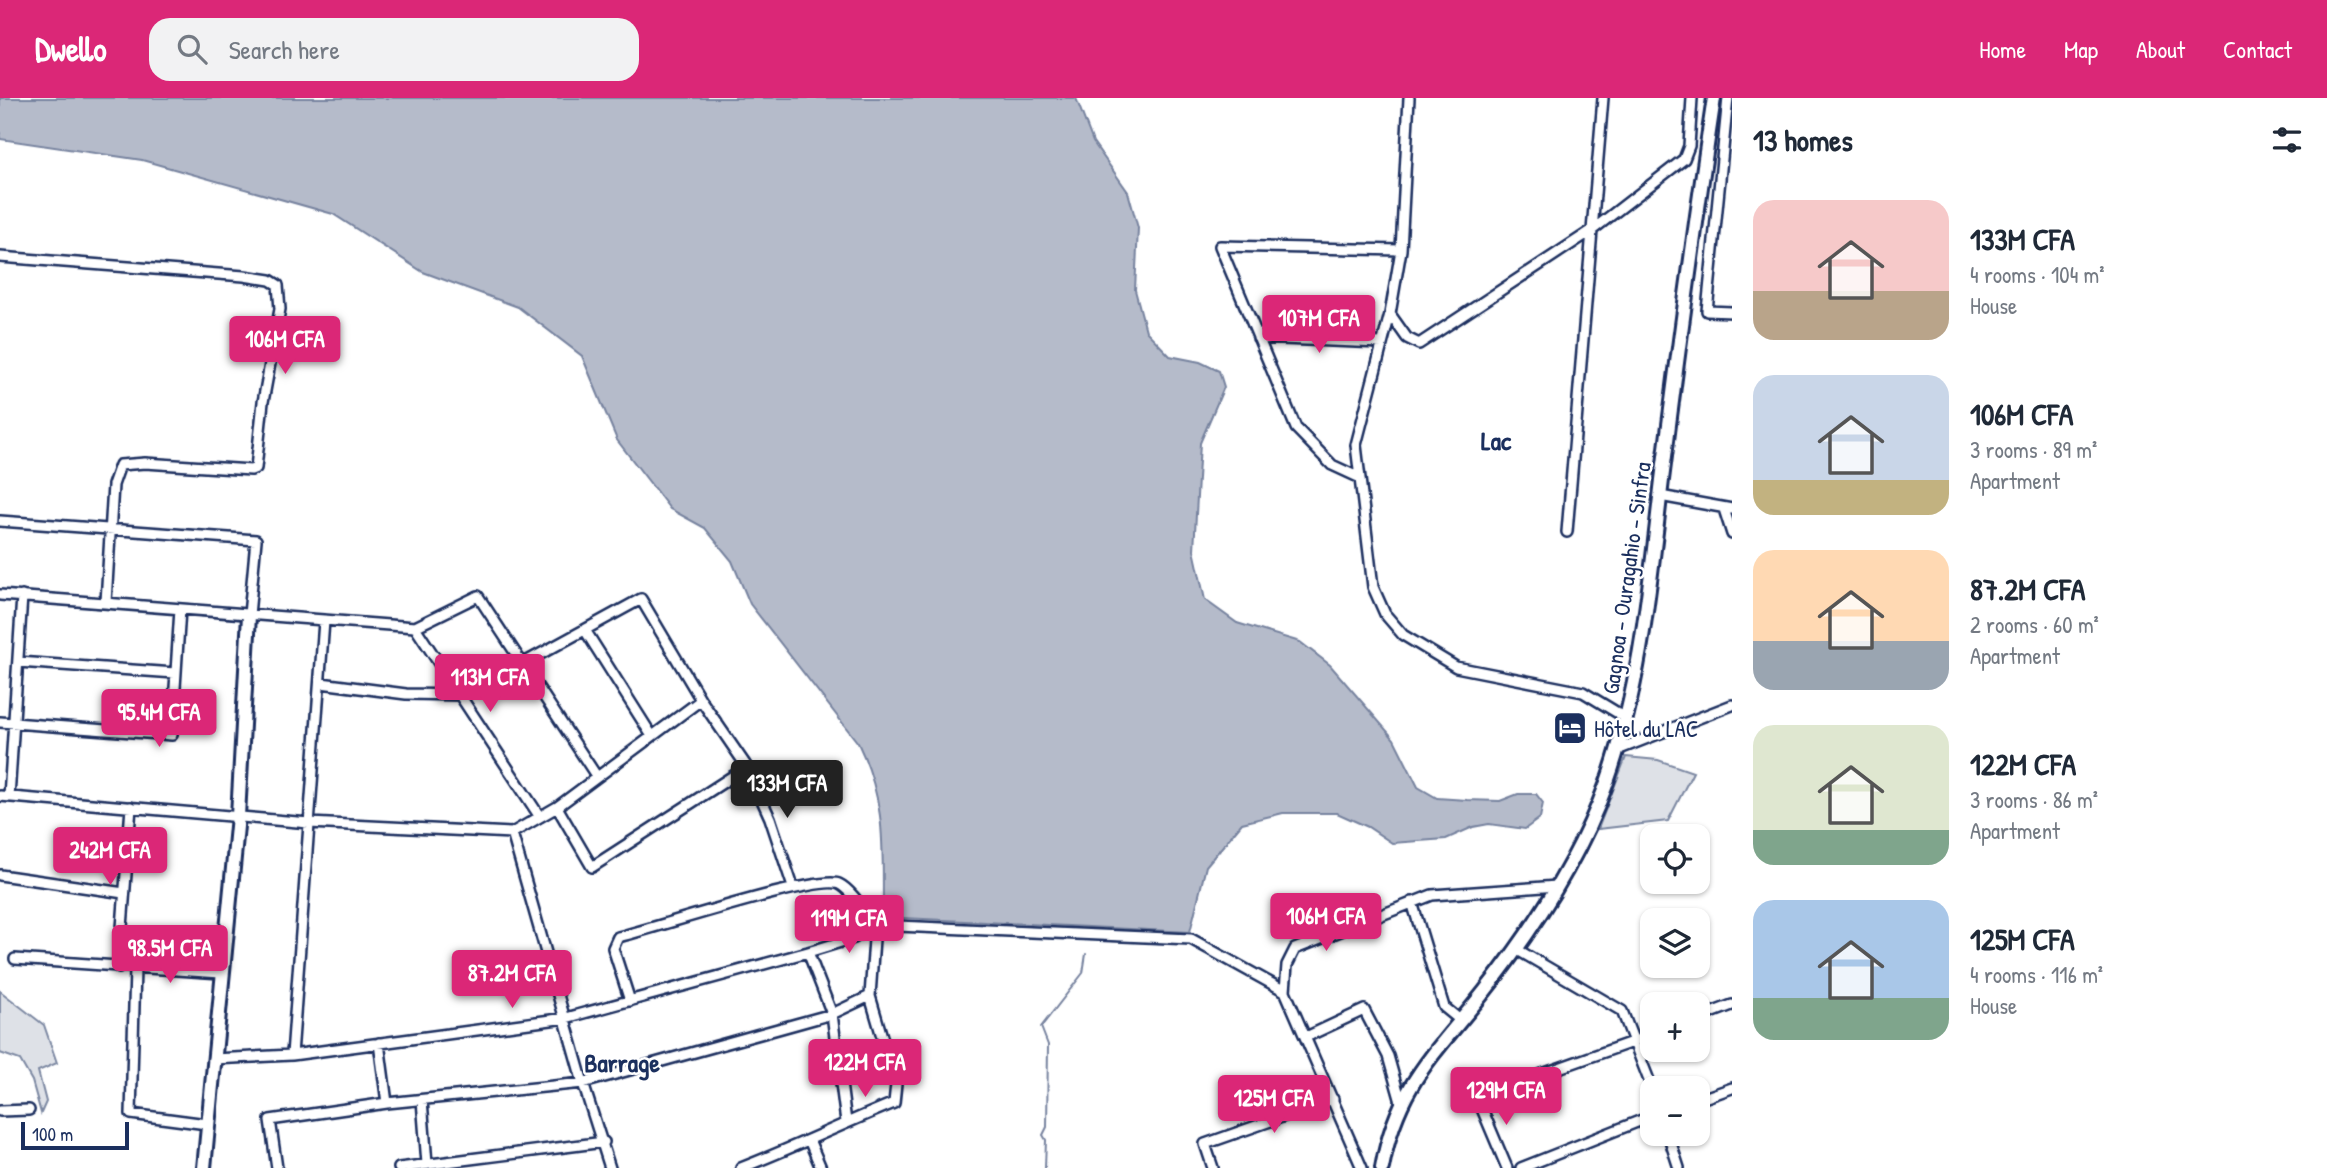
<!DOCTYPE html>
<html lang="en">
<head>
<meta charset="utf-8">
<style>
  body { margin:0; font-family:"Patrick Hand",sans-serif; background:#f2f2f3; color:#1f2937; height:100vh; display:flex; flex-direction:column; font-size:26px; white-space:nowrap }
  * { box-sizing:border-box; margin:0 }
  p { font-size:23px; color:#747a83 }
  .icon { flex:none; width:38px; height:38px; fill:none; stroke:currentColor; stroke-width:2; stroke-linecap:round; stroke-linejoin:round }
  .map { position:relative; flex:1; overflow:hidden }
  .drawer { display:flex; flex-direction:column; background:#fff; width:595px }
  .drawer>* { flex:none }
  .controls { position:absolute; left:1640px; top:726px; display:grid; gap:14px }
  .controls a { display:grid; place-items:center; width:70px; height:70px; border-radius:14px; background:#fff; box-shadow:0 2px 5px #0004; font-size:35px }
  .scale { position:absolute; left:21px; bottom:18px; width:108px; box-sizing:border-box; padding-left:7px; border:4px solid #1b2f5e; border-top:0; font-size:19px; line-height:24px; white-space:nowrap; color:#1b2f5e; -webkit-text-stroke:5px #fff; paint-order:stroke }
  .price { position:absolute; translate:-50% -60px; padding:0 16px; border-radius:7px; background:#db2777; color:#fff; font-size:23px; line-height:46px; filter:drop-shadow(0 2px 4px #0008) }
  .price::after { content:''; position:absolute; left:50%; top:42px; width:21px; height:16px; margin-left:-10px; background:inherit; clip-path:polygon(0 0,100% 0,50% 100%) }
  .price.active { background:#222; color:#fff }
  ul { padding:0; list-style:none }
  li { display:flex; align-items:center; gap:21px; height:175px; padding:0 21px }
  li span { display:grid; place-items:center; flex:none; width:196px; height:140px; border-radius:21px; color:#555 }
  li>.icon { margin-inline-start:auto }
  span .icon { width:84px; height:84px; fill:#fffc; stroke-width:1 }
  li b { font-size:30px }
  h2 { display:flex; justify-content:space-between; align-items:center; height:84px; padding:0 21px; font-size:30px }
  header { display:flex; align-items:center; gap:42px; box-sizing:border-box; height:98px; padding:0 35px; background:#db2777; color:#fff }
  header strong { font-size:33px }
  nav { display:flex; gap:38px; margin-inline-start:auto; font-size:24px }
  .search { width:490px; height:63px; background:#f2f2f3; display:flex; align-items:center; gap:18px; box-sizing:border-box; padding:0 24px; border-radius:21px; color:#747a83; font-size:26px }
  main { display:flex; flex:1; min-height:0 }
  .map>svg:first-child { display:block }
  .green { fill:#dee1e7; stroke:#7c88a2; stroke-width:2 }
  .water { fill:#b5bbca; stroke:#77839f; stroke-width:2 }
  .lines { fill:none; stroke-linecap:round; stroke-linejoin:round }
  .stream { stroke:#77839f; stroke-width:2 }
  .street-casing { stroke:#1b2f5e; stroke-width:14 }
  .secondary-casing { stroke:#1b2f5e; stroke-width:18 }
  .street { stroke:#fff; stroke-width:9 }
  .secondary { stroke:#fff; stroke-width:12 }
  .labels { text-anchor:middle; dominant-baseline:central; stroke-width:5; stroke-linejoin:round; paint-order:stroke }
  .street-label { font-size:23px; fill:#1b2f5e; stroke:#fff }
  .poi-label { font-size:23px; fill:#1b2f5e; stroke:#fff; text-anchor:start }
  .quarter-label { font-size:26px; font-weight:bold; fill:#1b2f5e; stroke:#fff }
</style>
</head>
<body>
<header>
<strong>Dwello</strong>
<div class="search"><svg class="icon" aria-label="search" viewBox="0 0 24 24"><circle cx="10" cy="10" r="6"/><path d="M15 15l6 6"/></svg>Search here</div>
<nav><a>Home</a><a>Map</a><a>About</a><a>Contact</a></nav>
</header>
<main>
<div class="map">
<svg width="1732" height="1070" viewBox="0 0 1732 1070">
  <rect width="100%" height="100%" fill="#fff"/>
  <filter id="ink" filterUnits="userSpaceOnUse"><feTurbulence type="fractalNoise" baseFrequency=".0143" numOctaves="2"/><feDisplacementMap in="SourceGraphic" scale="14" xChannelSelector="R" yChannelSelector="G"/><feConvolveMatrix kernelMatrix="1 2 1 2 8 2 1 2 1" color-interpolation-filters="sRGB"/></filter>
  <g filter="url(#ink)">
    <path class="green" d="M 1626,659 L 1658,662 L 1693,674 L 1668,723 L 1598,731 Z
      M 0,893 L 44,927 L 57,965 L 38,973 L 46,1004 L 41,1015 L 32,983 L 20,962 L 0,955 Z"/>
    <path class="water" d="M 0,0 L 1076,0 L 1093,44 L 1128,94 L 1138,130 L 1135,192 L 1146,233 L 1170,258 L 1200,264 L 1219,273 L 1224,289 L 1200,345 L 1194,452 L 1205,502 L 1237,525 L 1300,544 L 1330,567 L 1394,641 L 1418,689 L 1437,700 L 1467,702 L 1500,703 L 1518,696 L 1536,696 L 1543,705 L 1540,720 L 1525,731 L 1489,726 L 1473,729 L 1446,741 L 1392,745 L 1368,729 L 1337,715 L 1283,715 L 1242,725 L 1206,768 L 1190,834 L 883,819 C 882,753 888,707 858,645 L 750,506 L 732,463 L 705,430 L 670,411 L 617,342 L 582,258 L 518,209 L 423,174 L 333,116 L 142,62 L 0,41 Z"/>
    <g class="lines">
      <path class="stream" d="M 1045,1070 L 1046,1042 L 1043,1037 L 1047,1029 L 1048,947 L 1041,929 L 1083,875 L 1086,856"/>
      <g class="street-casing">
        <path id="street" d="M 1409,0 L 1401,152 L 1390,216 L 1356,347 L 1373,489 L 1385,516 L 1403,537 L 1456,569 L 1583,594 L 1626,620
          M 1728,0 L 1707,213 L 1732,214
          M 0,159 L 244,178 L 270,182 L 278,187 L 280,211 L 263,304 L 256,370 L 251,372 L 145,365 L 120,367 L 113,387 L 106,504
          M 1390,216 L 1407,240 L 1419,246 L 1591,133 L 1684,61 L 1689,48 L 1692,0
          M 1258,240 L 1382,245
          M 1358,379 L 1332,367 L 1296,330 L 1220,148 L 1401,152
          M 1660,398 L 1732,411
          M 1724,411 L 1732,436
          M 0,423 L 256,442 L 249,517
          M 1567,434 L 1603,0
          M 0,497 L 415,529 L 478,498 L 597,679
          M 415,529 L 540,719
          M 585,532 L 652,638
          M 18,564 L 175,575
          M 524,565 L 641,501 L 701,602 L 747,669 L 592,769 L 557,709
          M 321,585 L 406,596 L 462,597
          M 0,624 L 172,637 L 180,511
          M 1617,652 L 1732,607
          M 747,669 L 770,720 L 793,789
          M 0,698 L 309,725 L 512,735 L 557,709 L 701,602
          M 9,699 L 22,498
          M 512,735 L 583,985 L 610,1070
          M 0,777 L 124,795
          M 1412,804 L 1444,909 L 1460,922
          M 1516,851 L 1622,913 L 1652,990
          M 808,854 L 832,916 L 846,1024
          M 15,861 L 221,875
          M 119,870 L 131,709
          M 135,871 L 131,1016 L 207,1026
          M 1698,920 L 1732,907
          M 1306,939 L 1364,912 L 1388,958 L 1401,1004
          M 379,945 L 387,1005
          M 292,957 L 324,523
          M 213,961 L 292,957 L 566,920 L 808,854 L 854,840 L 875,827 C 866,816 852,792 839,786 C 818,776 653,831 618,839 L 613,850 L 630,903
          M 422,1002 L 427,1066
          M 1698,1002 L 1732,990
          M 0,1013 L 29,1012
          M 1668,1036 L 1679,1070
          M 810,1044 L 821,1070
          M 277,1070 L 270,1022 L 387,1005 L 583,985 L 832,916 L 870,898 L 875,827 L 1191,841 L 1285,893
          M 399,1070 L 604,1044
          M 741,1070 C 793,1050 842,1026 894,1005 L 896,986 L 870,898
          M 1213,1070 L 1205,1046 L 1333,1001
          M 1362,1070 L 1285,893 L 1287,867 L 1295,851 L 1432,797 L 1557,788
          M 1507,1070 L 1477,999 L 1652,937
          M 1521,1070 L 1652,1018"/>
      </g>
      <g class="secondary-casing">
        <path id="secondary" d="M 204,1070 L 238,718 L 249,517
          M 1382,1070 C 1397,987 1435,956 1484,894 C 1533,832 1579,761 1606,687 C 1641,589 1650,484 1662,382 C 1678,254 1695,127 1714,0"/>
      </g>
      <use href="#street" class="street"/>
      <use href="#secondary" class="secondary"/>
    </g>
  </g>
  <defs>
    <g id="hotel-square" transform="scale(1.75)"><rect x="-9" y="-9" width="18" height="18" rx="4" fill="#1b2f5e" stroke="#fff"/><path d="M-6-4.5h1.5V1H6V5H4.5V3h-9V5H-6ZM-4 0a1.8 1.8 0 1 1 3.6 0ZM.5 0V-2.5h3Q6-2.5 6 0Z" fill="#fff"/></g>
  </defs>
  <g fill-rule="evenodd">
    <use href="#hotel-square" x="1570" y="630"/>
  </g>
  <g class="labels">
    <g class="street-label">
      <text transform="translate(1626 480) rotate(-82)">Gagnoa - Ouragahio - Sinfra</text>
    </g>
    <g class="poi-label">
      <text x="1594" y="630">Hôtel du LAC</text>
    </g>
    <g class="quarter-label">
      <text x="1496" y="342">Lac</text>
      <text x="622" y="964">Barrage</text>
    </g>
  </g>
</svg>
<div class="controls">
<a><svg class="icon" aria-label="locate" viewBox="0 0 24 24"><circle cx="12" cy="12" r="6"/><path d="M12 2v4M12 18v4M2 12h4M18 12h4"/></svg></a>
<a><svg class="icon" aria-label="layers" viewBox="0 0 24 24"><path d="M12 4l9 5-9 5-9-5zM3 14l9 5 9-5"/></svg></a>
<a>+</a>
<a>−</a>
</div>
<div class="scale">100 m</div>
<b class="price" style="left:1319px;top:257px">107M CFA</b>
<b class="price" style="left:285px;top:278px">106M CFA</b>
<b class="price" style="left:490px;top:616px">113M CFA</b>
<b class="price" style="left:159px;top:651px">95.4M CFA</b>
<b class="price active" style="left:787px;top:722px">133M CFA</b>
<b class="price" style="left:110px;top:789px">242M CFA</b>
<b class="price" style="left:1326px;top:855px">106M CFA</b>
<b class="price" style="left:849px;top:857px">119M CFA</b>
<b class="price" style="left:170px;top:887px">98.5M CFA</b>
<b class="price" style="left:512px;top:912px">87.2M CFA</b>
<b class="price" style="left:865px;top:1001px">122M CFA</b>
<b class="price" style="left:1506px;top:1029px">129M CFA</b>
<b class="price" style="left:1274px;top:1037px">125M CFA</b>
</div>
<section class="drawer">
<h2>13 homes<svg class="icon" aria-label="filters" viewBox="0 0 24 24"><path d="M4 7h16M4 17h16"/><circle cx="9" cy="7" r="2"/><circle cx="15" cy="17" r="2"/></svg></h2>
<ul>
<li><span style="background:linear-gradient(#f6c9c9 65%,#b9a48a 0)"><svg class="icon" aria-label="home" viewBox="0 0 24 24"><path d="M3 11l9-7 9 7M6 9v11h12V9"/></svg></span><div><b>133M CFA</b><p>4 rooms · 104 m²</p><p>House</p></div></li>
<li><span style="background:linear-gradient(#c9d6e8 75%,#c2b280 0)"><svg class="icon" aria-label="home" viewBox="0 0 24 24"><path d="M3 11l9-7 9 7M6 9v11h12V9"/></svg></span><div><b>106M CFA</b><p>3 rooms · 89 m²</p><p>Apartment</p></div></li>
<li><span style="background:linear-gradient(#ffd9b3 65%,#9aa5b1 0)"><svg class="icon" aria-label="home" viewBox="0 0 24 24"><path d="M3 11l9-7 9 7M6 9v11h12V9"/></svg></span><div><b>87.2M CFA</b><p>2 rooms · 60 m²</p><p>Apartment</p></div></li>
<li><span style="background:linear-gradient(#dfe7d0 75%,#7fa58c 0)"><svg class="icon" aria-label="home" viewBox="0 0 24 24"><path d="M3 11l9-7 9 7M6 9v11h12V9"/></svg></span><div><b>122M CFA</b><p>3 rooms · 86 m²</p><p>Apartment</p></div></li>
<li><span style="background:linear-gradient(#a9c7e8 70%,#7fa58c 0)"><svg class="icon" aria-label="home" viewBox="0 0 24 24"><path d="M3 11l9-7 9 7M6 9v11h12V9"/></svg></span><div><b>125M CFA</b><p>4 rooms · 116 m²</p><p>House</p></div></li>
</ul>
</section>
</main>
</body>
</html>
